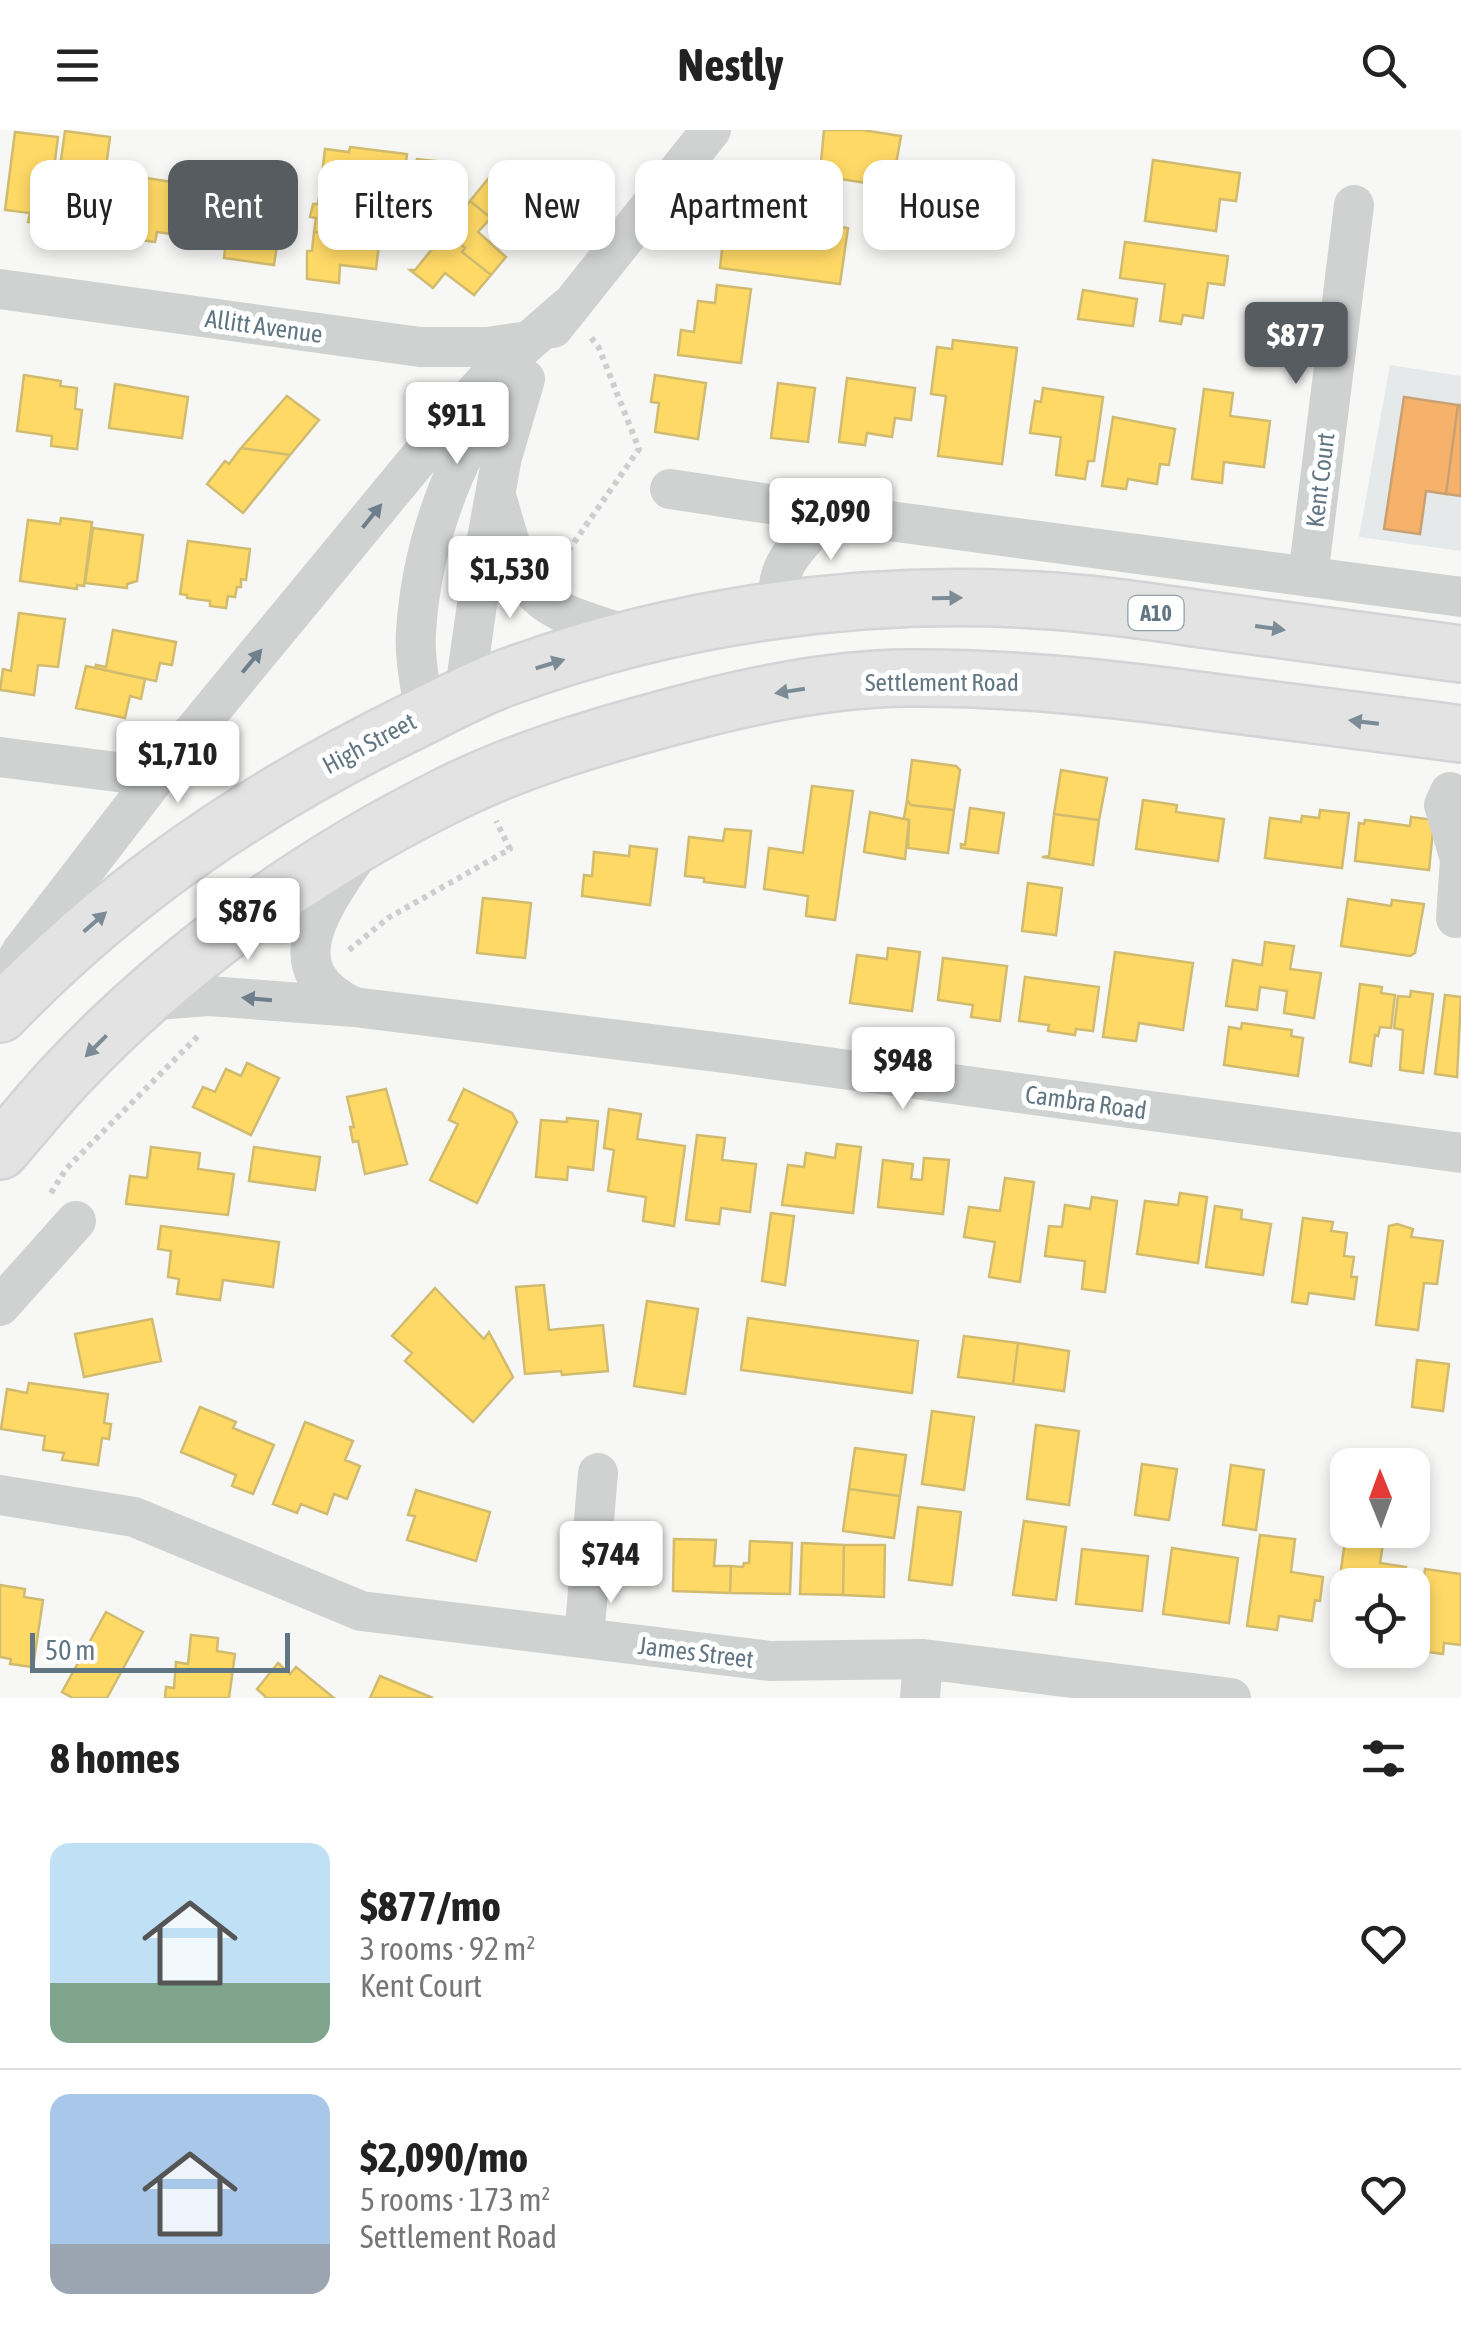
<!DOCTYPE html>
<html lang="en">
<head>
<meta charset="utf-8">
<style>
  body { margin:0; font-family:"Asap Condensed",sans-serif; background:#f2f2f2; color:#222; height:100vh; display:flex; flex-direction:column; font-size:38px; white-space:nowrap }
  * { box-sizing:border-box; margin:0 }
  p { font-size:32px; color:#767676 }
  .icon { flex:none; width:55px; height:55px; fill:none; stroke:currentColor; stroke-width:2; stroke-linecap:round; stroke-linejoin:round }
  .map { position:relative; height:1568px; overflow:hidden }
  .side { display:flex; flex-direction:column; background:#fff; flex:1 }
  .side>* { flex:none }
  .banner { position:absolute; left:30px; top:30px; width:1402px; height:90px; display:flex; gap:20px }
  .needle { width:65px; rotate:359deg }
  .buttons { position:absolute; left:1330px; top:1318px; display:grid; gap:20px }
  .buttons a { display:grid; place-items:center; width:100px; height:100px; border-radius:20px; background:#fff; box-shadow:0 5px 15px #0003; font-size:50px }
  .scale { position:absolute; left:30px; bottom:25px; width:260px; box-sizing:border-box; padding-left:10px; border:5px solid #617683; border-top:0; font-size:28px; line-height:35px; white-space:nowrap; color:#617683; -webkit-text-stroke:8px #fff; paint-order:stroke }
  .price { position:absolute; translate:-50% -85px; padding:0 22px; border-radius:10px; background:#fff; color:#222; font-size:32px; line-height:65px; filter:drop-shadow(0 2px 5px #0008) }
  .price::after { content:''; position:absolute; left:50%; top:60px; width:30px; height:22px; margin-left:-15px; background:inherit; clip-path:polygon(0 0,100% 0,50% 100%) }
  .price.active { background:#565c60; color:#fff }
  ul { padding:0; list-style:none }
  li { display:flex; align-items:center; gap:30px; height:250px; padding:0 50px }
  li+li { border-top:2px solid #e0e0e0 }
  li span { display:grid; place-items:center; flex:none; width:280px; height:200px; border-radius:20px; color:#555 }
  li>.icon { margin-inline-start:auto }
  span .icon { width:120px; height:120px; fill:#fffc; stroke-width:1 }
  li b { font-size:42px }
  h2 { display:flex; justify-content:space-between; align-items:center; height:120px; padding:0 50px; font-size:42px }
  .chip { padding:0 35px; border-radius:20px; background:#fff; box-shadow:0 5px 15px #0003; font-size:35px; line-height:90px }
  .chip.active { background:#565c60; color:#fff }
  header { display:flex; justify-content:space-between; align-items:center; height:130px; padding:0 50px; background:#fff; font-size:45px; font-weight:700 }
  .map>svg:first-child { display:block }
  .built { fill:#e6e9e9 }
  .homes { fill:#ffd966; stroke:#d0bb6f; stroke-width:2.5 }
  .health { fill:#f6b26b; stroke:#c9a072; stroke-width:2.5 }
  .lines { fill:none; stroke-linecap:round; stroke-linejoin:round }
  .highway-casing { stroke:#d2d4d5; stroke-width:60 }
  .path { stroke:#cccecf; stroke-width:6; stroke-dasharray:5 5; stroke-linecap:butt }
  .minor { stroke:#d0d1d1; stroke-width:40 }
  .highway { stroke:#e3e3e3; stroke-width:55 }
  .oneway { fill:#6c7f8b }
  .oneway2 { fill:#7b8c96 }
  .labels { text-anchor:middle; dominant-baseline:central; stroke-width:10; stroke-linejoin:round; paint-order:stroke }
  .shield { fill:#fff; stroke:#909fa8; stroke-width:2.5 }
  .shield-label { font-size:22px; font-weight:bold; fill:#617683 }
  .street-label { font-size:25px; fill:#617683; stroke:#fff }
</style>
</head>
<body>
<header><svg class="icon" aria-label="menu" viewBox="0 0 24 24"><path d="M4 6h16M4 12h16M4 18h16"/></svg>Nestly<svg class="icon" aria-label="search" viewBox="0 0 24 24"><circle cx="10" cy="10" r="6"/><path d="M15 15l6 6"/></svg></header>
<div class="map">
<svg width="1461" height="1568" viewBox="0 0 1461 1568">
  <rect width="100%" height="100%" fill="#f7f7f6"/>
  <path class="built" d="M 1390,235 L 1461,246 L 1461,421 L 1359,407 Z"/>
  <path class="homes" d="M 824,0 L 862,0 L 901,6 L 892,57 L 827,47 L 827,44 L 820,43 Z
    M 65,1 L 110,7 L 102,68 L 98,67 L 96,84 L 72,81 L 71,89 L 53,87 Z
    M 15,2 L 58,7 L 47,94 L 28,92 L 30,83 L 5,80 Z
    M 350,17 L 407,24 L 405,39 L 416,40 L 417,29 L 437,31 L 433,58 L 353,47 L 350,65 L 320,61 L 325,19 L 349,22 Z
    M 1153,30 L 1240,43 L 1236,71 L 1220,69 L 1216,101 L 1145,91 Z
    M 500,34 L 548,74 L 530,97 L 502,74 L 490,87 L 470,71 Z
    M 107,42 L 186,54 L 178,105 L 157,102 L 155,112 L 127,108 L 126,114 L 97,110 Z
    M 268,61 L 285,63 L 274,135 L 224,128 L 226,111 L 204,107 L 211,65 L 265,73 Z
    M 320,61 L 350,65 L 348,83 L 383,88 L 379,115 L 338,109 L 339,105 L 314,102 L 316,88 L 310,87 L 313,74 L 318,74 Z
    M 470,71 L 491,88 L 478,102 L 506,127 L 491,145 L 462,122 L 465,118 L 446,102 Z
    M 765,74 L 806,79 L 818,93 L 848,98 L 840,154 L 720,138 L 723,111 L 740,114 L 744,82 L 764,85 Z
    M 314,102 L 339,105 L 338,109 L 379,115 L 376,139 L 340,135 L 339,153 L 307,149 L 307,121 L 312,121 Z
    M 446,102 L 465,118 L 462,122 L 491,145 L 474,165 L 445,143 L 433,158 L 410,140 L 415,140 Z
    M 1125,112 L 1228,126 L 1224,155 L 1208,153 L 1203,188 L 1183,185 L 1181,194 L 1160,191 L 1165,154 L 1120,148 Z
    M 717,155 L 751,159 L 741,233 L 678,225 L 681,200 L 694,202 L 698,171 L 715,173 Z
    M 1083,160 L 1137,169 L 1133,196 L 1078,189 Z
    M 953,210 L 1017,218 L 1002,334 L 938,326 L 946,266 L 931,264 L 937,217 L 952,219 Z
    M 24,245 L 61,251 L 60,256 L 77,258 L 75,279 L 82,280 L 77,319 L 51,316 L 52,306 L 17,301 Z
    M 655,245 L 706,253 L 698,309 L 655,302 L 659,273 L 651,272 Z
    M 847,248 L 915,258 L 911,290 L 895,288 L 892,307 L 867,303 L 865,315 L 839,312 Z
    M 778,253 L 815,258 L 808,312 L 771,308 Z
    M 115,254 L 188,267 L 182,308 L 109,298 Z
    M 1043,258 L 1103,267 L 1094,331 L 1088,331 L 1085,349 L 1056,345 L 1061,307 L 1030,303 L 1035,271 L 1041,272 Z
    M 1204,259 L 1233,263 L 1230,286 L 1270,291 L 1264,337 L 1224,332 L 1222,353 L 1192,349 Z
    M 287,266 L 319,290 L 290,325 L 241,318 Z
    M 1113,287 L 1175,299 L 1169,335 L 1160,334 L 1157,354 L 1128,349 L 1126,359 L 1102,356 Z
    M 241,318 L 290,325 L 243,383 L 207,354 L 225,331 L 229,334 Z
    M 61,388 L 92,392 L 84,456 L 77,455 L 77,459 L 20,451 L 28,390 L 60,394 Z
    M 93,398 L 143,405 L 137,451 L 127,454 L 127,458 L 85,453 Z
    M 188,411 L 250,419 L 246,450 L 241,449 L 241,457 L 237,457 L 235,467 L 228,466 L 226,478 L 210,476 L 210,471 L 187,468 L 187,465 L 180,464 Z
    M 19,483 L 65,489 L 58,537 L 38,535 L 34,565 L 0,560 L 3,539 L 11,541 Z
    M 113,500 L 176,512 L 172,535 L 160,533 L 156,551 L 95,538 L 96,535 L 106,537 Z
    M 86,536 L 145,549 L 141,569 L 130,566 L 125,588 L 76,578 Z
    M 912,630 L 956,636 L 960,640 L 954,680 L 911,675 L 907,670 Z
    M 1061,640 L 1107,648 L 1099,690 L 1054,684 Z
    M 812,656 L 853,661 L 835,790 L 806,786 L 808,766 L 764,759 L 769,718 L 803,723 Z
    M 907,670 L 911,675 L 954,680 L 948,723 L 908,718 L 909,690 L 904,688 Z
    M 1143,670 L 1177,675 L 1176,682 L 1224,689 L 1218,731 L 1136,719 Z
    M 970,678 L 1004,683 L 998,723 L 961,718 L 961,714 L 965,715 Z
    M 1320,680 L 1349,683 L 1342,738 L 1265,728 L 1270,688 L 1301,692 L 1302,686 L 1319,688 Z
    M 870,682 L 909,690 L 905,729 L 864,722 Z
    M 1054,684 L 1099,690 L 1093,735 L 1042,727 L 1049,726 Z
    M 1411,687 L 1434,690 L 1429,740 L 1355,731 L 1359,693 L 1364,694 L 1365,690 L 1410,696 Z
    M 725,699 L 751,701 L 745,757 L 704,752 L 704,748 L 685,746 L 689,707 L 723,711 Z
    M 630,716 L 657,719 L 650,775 L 582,766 L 584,745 L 592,746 L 594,722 L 629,726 Z
    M 1028,753 L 1062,758 L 1056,805 L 1022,801 Z
    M 483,768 L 531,773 L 525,828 L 477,823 Z
    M 1348,769 L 1391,776 L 1392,770 L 1424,774 L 1415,823 L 1410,826 L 1341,816 Z
    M 1265,812 L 1294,816 L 1290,839 L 1321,843 L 1314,888 L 1284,883 L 1287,861 L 1260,857 L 1257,880 L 1226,876 L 1233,830 L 1262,835 Z
    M 888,818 L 920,822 L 912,881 L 850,873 L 857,825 L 887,829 Z
    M 1115,822 L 1193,833 L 1183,900 L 1139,893 L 1136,911 L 1103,907 Z
    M 943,828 L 1007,836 L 1000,891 L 971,887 L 973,875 L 938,870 Z
    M 1025,847 L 1099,857 L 1093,901 L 1076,899 L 1075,905 L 1048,901 L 1049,895 L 1019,891 Z
    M 1360,854 L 1382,857 L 1381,863 L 1395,865 L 1391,898 L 1380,897 L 1378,906 L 1375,905 L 1371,936 L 1350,932 Z
    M 1411,861 L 1433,864 L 1423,943 L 1400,940 L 1403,900 L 1394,898 L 1398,866 L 1410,867 Z
    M 1445,865 L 1461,867 L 1457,947 L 1435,944 Z
    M 1242,893 L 1292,900 L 1291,906 L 1303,908 L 1298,946 L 1224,935 L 1229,897 L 1241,899 Z
    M 247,933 L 279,948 L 251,1005 L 193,977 L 203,957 L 215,962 L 226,939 L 241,946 Z
    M 386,959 L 407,1034 L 365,1044 L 358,1011 L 353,1012 L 350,997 L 354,997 L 347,967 Z
    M 464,959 L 512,983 L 517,992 L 477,1073 L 430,1050 L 458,994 L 449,990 Z
    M 609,979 L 641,984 L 637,1009 L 685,1016 L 674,1096 L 643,1091 L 646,1067 L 608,1061 L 614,1020 L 604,1018 Z
    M 567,988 L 598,991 L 593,1040 L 568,1037 L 567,1050 L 536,1047 L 541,990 L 567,992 Z
    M 697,1005 L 725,1008 L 722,1030 L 756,1034 L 750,1082 L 721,1078 L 719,1094 L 686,1090 Z
    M 837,1014 L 861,1017 L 853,1083 L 782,1075 L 788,1035 L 804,1037 L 806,1023 L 835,1028 Z
    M 151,1017 L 200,1023 L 198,1039 L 234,1044 L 228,1085 L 126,1074 L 130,1046 L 147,1048 Z
    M 254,1017 L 320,1027 L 315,1060 L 249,1051 Z
    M 924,1028 L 949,1030 L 943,1084 L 878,1077 L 883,1030 L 913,1034 L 911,1049 L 922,1050 Z
    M 1005,1048 L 1034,1052 L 1020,1152 L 989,1147 L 995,1112 L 964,1107 L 969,1077 L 1000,1081 Z
    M 1180,1063 L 1207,1067 L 1198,1133 L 1137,1124 L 1145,1071 L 1178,1075 Z
    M 1092,1067 L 1117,1071 L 1105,1162 L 1082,1159 L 1085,1131 L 1045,1126 L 1049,1096 L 1062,1097 L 1065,1075 L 1090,1079 Z
    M 1215,1076 L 1242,1080 L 1241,1089 L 1271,1094 L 1263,1145 L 1206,1137 Z
    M 771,1083 L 794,1086 L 785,1155 L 762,1151 Z
    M 1303,1088 L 1333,1092 L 1331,1101 L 1347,1103 L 1344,1126 L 1354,1127 L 1351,1147 L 1357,1147 L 1354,1169 L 1309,1163 L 1307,1174 L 1292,1172 Z
    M 1397,1094 L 1413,1099 L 1411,1107 L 1443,1111 L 1437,1154 L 1424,1153 L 1418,1200 L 1376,1195 L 1389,1096 Z
    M 161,1096 L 279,1112 L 273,1157 L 223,1150 L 220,1170 L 177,1164 L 179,1149 L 168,1147 L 171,1121 L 158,1119 Z
    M 544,1155 L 549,1200 L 603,1195 L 608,1241 L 562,1245 L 561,1241 L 525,1244 L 516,1157 Z
    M 435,1158 L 484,1209 L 489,1202 L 513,1247 L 473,1292 L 405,1231 L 412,1223 L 392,1206 Z
    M 647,1171 L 698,1179 L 685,1264 L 634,1256 Z
    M 748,1188 L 918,1211 L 912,1263 L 741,1240 Z
    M 152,1189 L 161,1231 L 84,1247 L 75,1204 Z
    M 964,1206 L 1018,1213 L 1013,1254 L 958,1247 Z
    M 1018,1213 L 1069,1221 L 1064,1261 L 1013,1254 Z
    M 1417,1230 L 1449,1234 L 1443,1281 L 1412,1277 Z
    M 29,1253 L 108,1264 L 104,1293 L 111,1294 L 109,1309 L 102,1308 L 98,1335 L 62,1330 L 64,1323 L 43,1320 L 45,1306 L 1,1299 L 7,1259 L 27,1263 Z
    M 200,1277 L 236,1292 L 233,1298 L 274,1315 L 253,1364 L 232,1356 L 236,1345 L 181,1322 Z
    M 932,1281 L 974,1287 L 964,1360 L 922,1354 Z
    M 305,1292 L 353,1311 L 345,1330 L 360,1336 L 347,1369 L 334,1364 L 327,1384 L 301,1374 L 297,1383 L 273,1374 Z
    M 1036,1295 L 1079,1301 L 1069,1375 L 1027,1369 Z
    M 855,1318 L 906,1325 L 900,1366 L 849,1359 Z
    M 1142,1334 L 1177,1339 L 1169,1390 L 1135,1385 Z
    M 1231,1335 L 1264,1340 L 1256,1400 L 1223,1395 Z
    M 849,1359 L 900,1366 L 894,1408 L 843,1401 Z
    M 416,1360 L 490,1382 L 476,1431 L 407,1410 L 415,1386 L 408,1385 Z
    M 918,1377 L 961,1382 L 952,1455 L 909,1450 Z
    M 1024,1391 L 1066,1397 L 1056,1470 L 1013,1465 Z
    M 1347,1396 L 1348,1400 L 1385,1401 L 1380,1433 L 1406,1437 L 1403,1455 L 1348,1455 L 1348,1508 L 1332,1505 Z
    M 1260,1405 L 1295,1409 L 1291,1442 L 1323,1447 L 1320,1471 L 1315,1470 L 1312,1491 L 1279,1486 L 1277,1500 L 1247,1496 Z
    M 674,1409 L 716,1410 L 714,1436 L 731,1436 L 730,1463 L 673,1461 Z
    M 750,1411 L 792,1413 L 790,1464 L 730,1463 L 731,1436 L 743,1437 L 744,1433 L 749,1433 Z
    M 802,1413 L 844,1415 L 843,1465 L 800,1464 Z
    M 844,1415 L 885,1415 L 884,1467 L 843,1465 Z
    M 1172,1418 L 1238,1428 L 1229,1493 L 1163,1484 Z
    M 1082,1419 L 1148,1426 L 1142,1481 L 1076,1474 Z
    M 1425,1439 L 1461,1444 L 1461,1515 L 1444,1513 L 1443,1524 L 1414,1520 Z
    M 0,1455 L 25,1459 L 24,1467 L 43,1470 L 33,1537 L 10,1534 L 11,1529 L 0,1527 Z
    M 106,1482 L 143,1502 L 107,1568 L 73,1568 L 62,1562 Z
    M 191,1505 L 218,1508 L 217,1521 L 235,1524 L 229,1568 L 165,1568 L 166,1557 L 174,1558 L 176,1532 L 188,1534 Z
    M 278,1533 L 290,1544 L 296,1537 L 334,1568 L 267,1568 L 257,1559 Z
    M 380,1546 L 433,1568 L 370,1568 Z"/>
  <path class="health" d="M 1404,267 L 1458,275 L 1446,364 L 1426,361 L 1420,404 L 1384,399 Z
    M 1458,275 L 1461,275 L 1461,366 L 1446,364 Z"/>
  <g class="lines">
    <g class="highway-casing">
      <path id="highway" d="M 0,884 C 121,759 249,672 405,595 C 438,579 470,561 505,548 C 672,486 858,459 1036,470 C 1094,473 1152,482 1209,490 C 1293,501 1377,513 1461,524
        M 0,1021 C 23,995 45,967 69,942 C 176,829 307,735 446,666 C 515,631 593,608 667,588 C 744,567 826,549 906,548 C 1012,547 1116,559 1220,573 C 1301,583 1381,593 1461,604"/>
    </g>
    <path class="path" d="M 557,437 L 639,319 L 599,218 L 590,206
      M 349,820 L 388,788 L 510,719 L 496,691
      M 51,1063 L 66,1039 L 199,905"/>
    <path class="minor" d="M 0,159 L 420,217 L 487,217 L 529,211
      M 553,198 L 711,0
      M 670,359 L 829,383 L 1461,467
      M 497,369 C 527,477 532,475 637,508
      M 1308,447 L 1354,75
      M 784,479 C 765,440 805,409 829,383
      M 464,566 L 484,425 L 502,327 L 525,249
      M 425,585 C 421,558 414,529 416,502 C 421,418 453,325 504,259
      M 0,627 L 156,647
      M 1450,662 L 1444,675 L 1460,729 L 1456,788
      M 0,857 L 22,821 L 156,647 L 457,282 L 494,242 L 568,177
      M 143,871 L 209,866 L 354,877 L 732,924 L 1461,1023
      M 354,877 C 270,838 327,771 363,716
      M 0,1176 L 76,1091
      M 0,1365 L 134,1387 L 361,1481 L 770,1531 L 923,1529 L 1231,1568
      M 584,1508 L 598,1343
      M 920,1568 L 923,1529"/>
    <use href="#highway" class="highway"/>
  </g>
  <defs><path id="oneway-solid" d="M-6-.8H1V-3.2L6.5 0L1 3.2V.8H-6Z" transform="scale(2.5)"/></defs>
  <g class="oneway">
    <use href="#oneway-solid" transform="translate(372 386) rotate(-51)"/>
    <use href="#oneway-solid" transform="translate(252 531) rotate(-50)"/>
    <use href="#oneway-solid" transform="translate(257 869) rotate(-175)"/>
  </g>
  <g class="oneway2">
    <use href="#oneway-solid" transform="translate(947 468) rotate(-1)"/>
    <use href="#oneway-solid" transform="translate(1270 498) rotate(8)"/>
    <use href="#oneway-solid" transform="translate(550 534) rotate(-17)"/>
    <use href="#oneway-solid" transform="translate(790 561) rotate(171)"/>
    <use href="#oneway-solid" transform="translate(1364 592) rotate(-173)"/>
    <use href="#oneway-solid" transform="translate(95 792) rotate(-41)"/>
    <use href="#oneway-solid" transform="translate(96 916) rotate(135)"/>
  </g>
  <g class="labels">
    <rect class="shield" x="1128.5" y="466" width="55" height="34" rx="8"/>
    <g class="shield-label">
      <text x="1156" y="483">A10</text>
    </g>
    <g class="street-label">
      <text transform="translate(264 196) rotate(8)">Allitt Avenue</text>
      <text transform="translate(1320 350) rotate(-83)">Kent Court</text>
      <text x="942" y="552">Settlement Road</text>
      <text transform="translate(369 613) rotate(-28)">High Street</text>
      <text transform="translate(1086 972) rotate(8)">Cambra Road</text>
      <text transform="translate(696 1522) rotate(7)">James Street</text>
    </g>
  </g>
</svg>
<div class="buttons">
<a><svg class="needle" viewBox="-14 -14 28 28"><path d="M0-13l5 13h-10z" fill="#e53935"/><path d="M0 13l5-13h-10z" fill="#767676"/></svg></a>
<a><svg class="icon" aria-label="locate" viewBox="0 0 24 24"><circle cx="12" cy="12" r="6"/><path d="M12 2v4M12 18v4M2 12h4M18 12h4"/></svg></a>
</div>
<div class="scale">50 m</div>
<b class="price active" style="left:1296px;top:257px">$877</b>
<b class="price" style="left:457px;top:337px">$911</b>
<b class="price" style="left:831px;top:433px">$2,090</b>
<b class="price" style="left:510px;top:491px">$1,530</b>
<b class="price" style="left:178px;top:676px">$1,710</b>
<b class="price" style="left:248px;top:833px">$876</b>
<b class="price" style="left:903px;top:982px">$948</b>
<b class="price" style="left:611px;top:1476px">$744</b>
<div class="banner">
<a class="chip">Buy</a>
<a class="chip active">Rent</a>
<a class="chip">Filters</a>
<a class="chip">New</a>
<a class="chip">Apartment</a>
<a class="chip">House</a>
</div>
</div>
<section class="side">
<h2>8 homes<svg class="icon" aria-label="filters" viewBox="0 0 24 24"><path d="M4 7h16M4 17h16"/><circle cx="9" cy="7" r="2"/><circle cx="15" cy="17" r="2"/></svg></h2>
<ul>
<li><span style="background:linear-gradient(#bfe0f5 70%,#7fa58c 0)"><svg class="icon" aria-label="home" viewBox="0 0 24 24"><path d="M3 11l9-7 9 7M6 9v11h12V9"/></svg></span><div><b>$877/mo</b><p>3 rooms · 92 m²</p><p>Kent Court</p></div><svg class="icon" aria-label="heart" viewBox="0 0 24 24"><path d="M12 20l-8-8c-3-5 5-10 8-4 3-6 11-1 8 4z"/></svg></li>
<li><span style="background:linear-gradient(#a9c7e8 75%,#9aa5b1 0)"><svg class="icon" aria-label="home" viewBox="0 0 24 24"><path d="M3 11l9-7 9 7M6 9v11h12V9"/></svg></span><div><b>$2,090/mo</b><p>5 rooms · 173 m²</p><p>Settlement Road</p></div><svg class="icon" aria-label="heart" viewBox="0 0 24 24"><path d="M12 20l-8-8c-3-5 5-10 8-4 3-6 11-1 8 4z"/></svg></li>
</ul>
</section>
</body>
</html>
